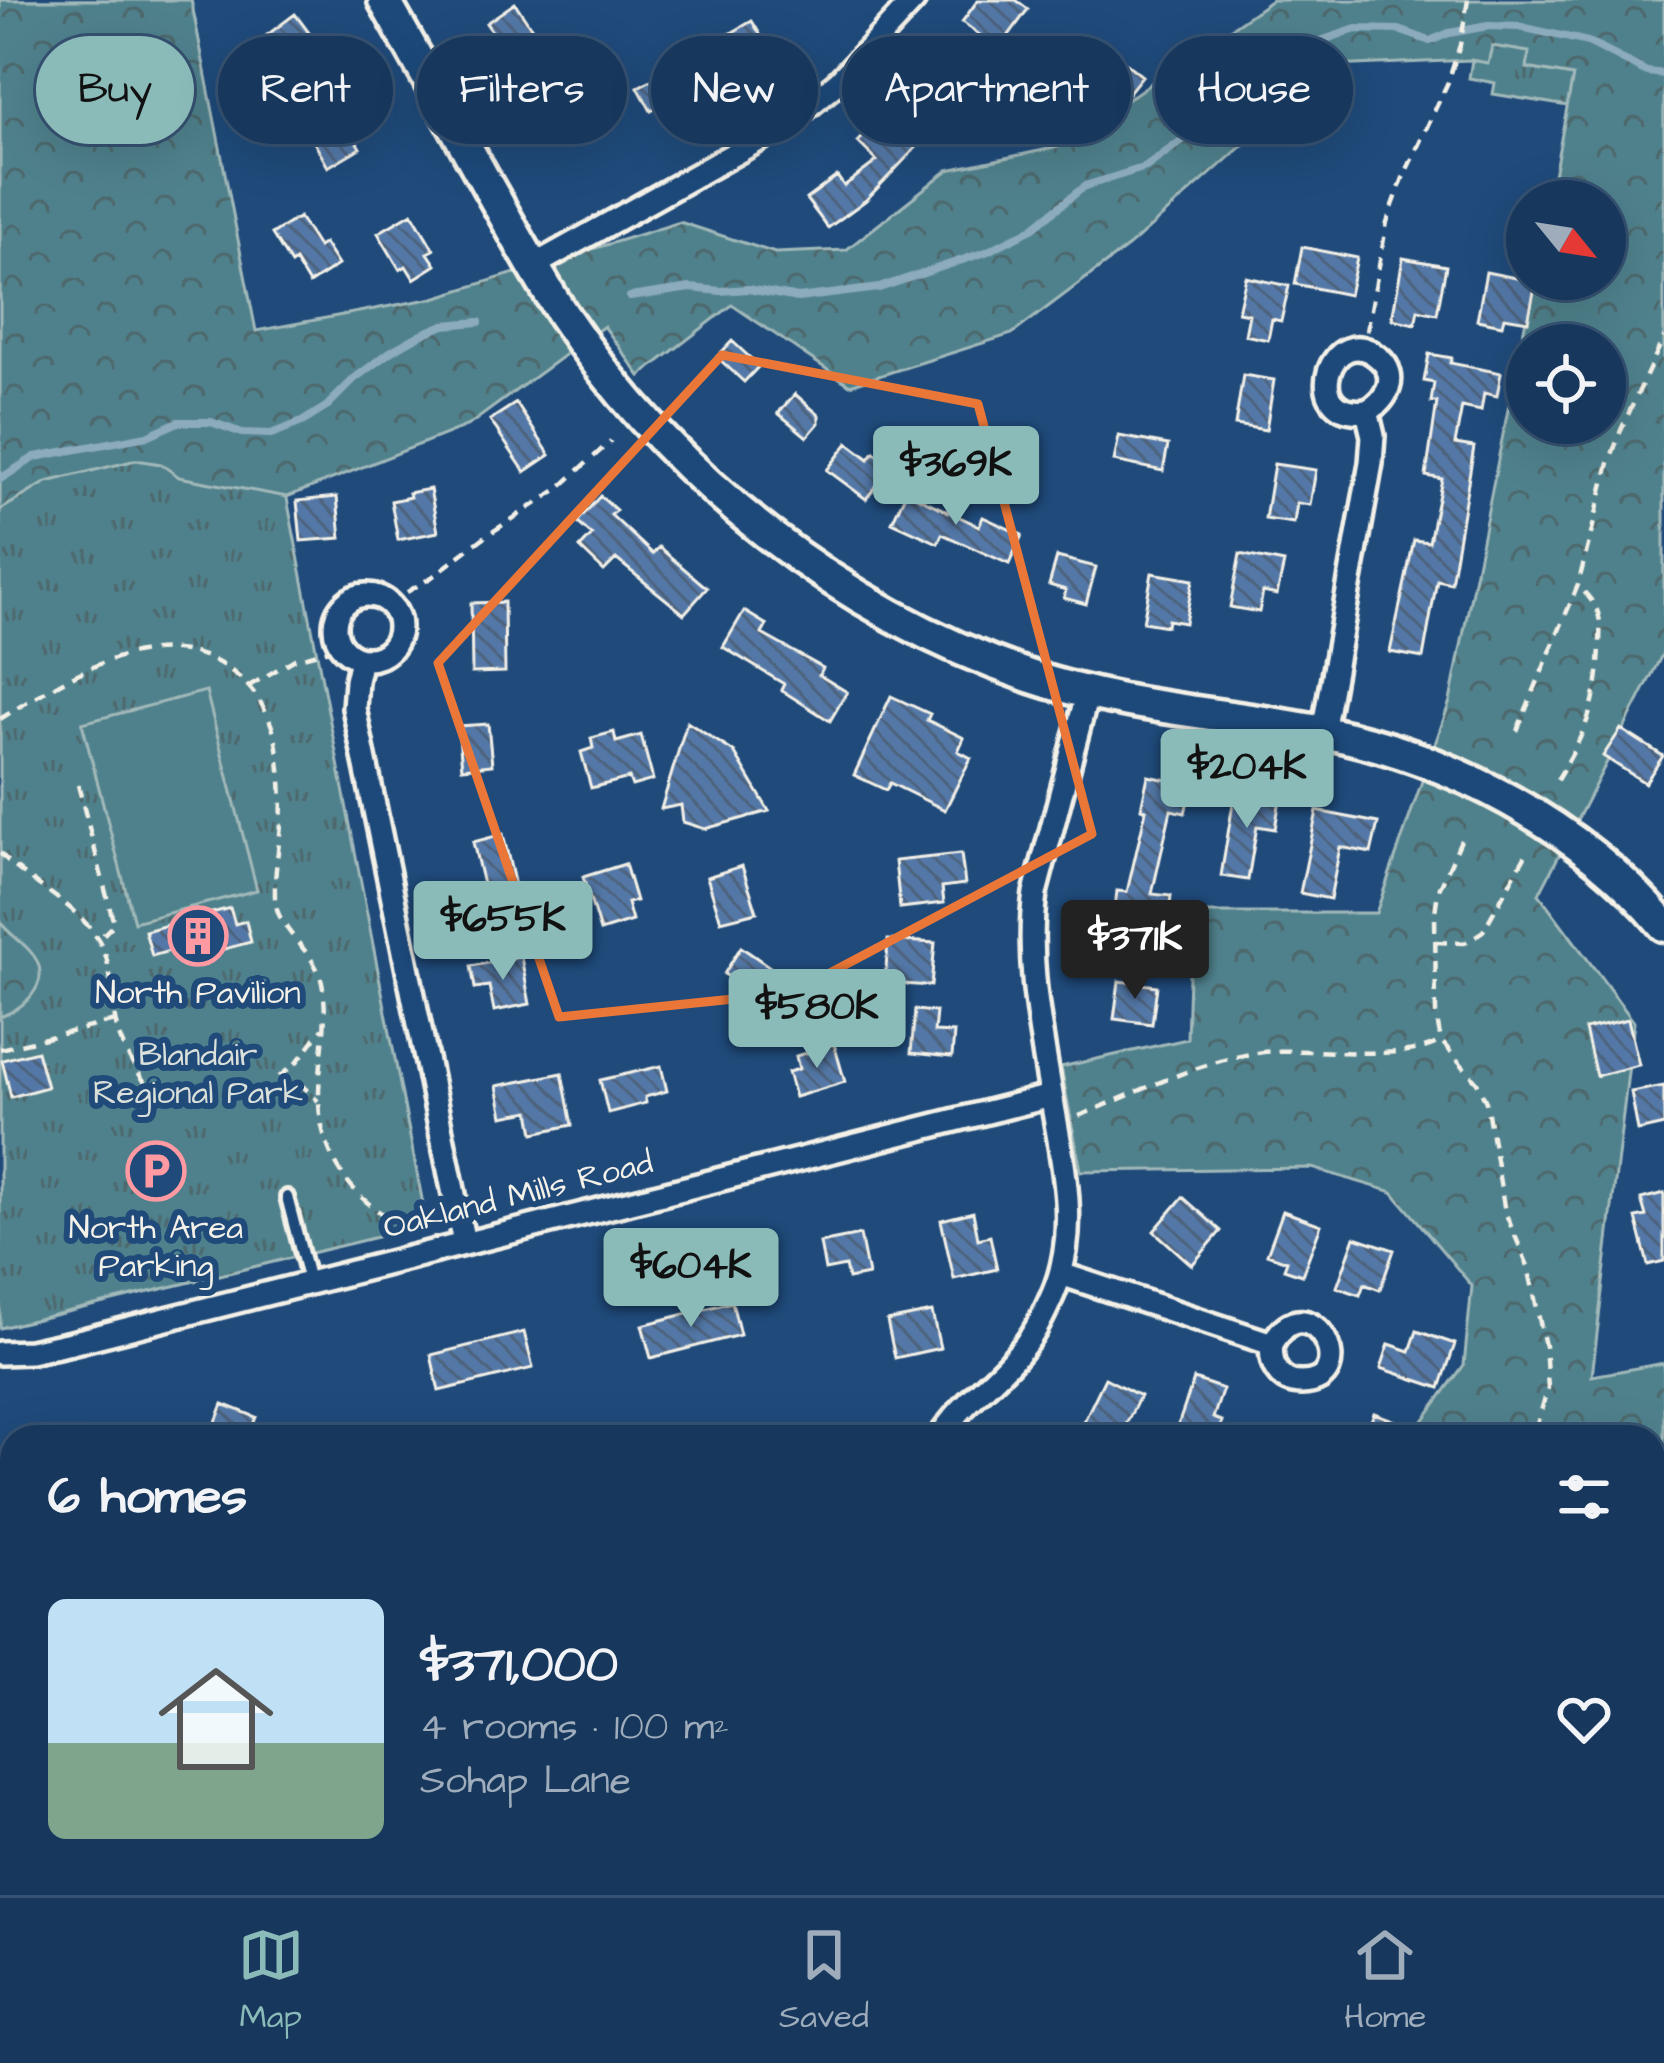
<!DOCTYPE html>
<html lang="en">
<head>
<meta charset="utf-8">
<style>
  body { margin:0; font-family:"Architects Daughter",sans-serif; background:#244365; color:#f1f3f6; height:100vh; display:flex; flex-direction:column; font-size:45px; white-space:nowrap }
  * { box-sizing:border-box; margin:0 }
  p { font-size:39px; color:#9eacbb }
  .icon { flex:none; width:66px; height:66px; fill:none; stroke:currentColor; stroke-width:2; stroke-linecap:round; stroke-linejoin:round }
  .map { position:relative; flex:1; overflow:hidden }
  .details { position:absolute; left:0px; top:1425px; width:1665px; height:471px; display:flex; flex-direction:column; background:#17385c; border-radius:36px 36px 0 0; box-shadow:0 12px 48px #0002,0 0 0 3px #365272 }
  .details>* { flex:none }
  .hud { position:absolute; left:36px; top:36px; width:1593px; height:108px; display:flex; gap:24px }
  .needle { width:78px; rotate:120deg }
  .buttons { position:absolute; left:1506px; top:180px; display:grid; gap:24px }
  .buttons a { display:grid; place-items:center; width:120px; height:120px; border-radius:50%; background:#17385c; box-shadow:0 12px 48px #0002,0 0 0 3px #365272; font-size:60px }
  .price { position:absolute; translate:-50% -102px; padding:0 27px; border-radius:12px; background:#8bbbb9; color:#111; font-size:39px; line-height:78px; filter:drop-shadow(0 3px 6px #0008) }
  .price::after { content:''; position:absolute; left:50%; top:72px; width:36px; height:27px; margin-left:-18px; background:inherit; clip-path:polygon(0 0,100% 0,50% 100%) }
  .price.current { background:#222; color:#fff }
  ul { padding:0; list-style:none }
  li { display:flex; align-items:center; gap:36px; height:300px; padding:0 48px }
  li+li { border-top:3px solid #365272 }
  li span { display:grid; place-items:center; flex:none; width:336px; height:240px; border-radius:18px; color:#555 }
  li>.icon { margin-inline-start:auto }
  span .icon { width:144px; height:144px; fill:#fffc; stroke-width:1 }
  li b { font-size:51px }
  h2 { display:flex; justify-content:space-between; align-items:center; height:144px; padding:0 48px; font-size:51px }
  .tag { padding:0 42px; border-radius:54px; background:#17385c; box-shadow:0 12px 48px #0002,0 0 0 3px #365272; font-size:42px; line-height:108px }
  .tag.current { background:#8bbbb9; color:#111 }
  .dock { display:flex; justify-content:space-around; align-items:center; height:168px; border-top:3px solid #365272; background:#17385c; font-size:33px; color:#9eacbb }
  .dock a { display:grid; justify-items:center; gap:6px }
  .dock .current { color:#8bbbb9 }
  .map>svg:first-child { display:block }
  .grass { fill:url(#grass-tufts); stroke:#a2b9ba; stroke-width:3 }
  .forest { fill:url(#forest-crowns); stroke:#a2b9ba; stroke-width:3; fill-rule:evenodd }
  .garden { fill:#50818c; stroke:#a2b9ba; stroke-width:3 }
  .lines { fill:none; stroke-linecap:round; stroke-linejoin:round }
  .stream { stroke:#8cabbd; stroke-width:8 }
  .building { fill:url(#building-back-hatch); stroke:#f4f1e8; stroke-width:3 }
  .lane-casing { stroke:#f4f1e8; stroke-width:20 }
  .street-casing { stroke:#f4f1e8; stroke-width:30 }
  .secondary-casing { stroke:#f4f1e8; stroke-width:39 }
  .primary-casing { stroke:#f4f1e8; stroke-width:45 }
  .path { stroke:#f4f1e8; stroke-width:4.5; stroke-dasharray:12 9; stroke-linecap:butt }
  .lane { stroke:#1f4a7a; stroke-width:10 }
  .street { stroke:#1f4a7a; stroke-width:21 }
  .secondary { stroke:#1f4a7a; stroke-width:30 }
  .primary { stroke:#6d7d8c; stroke-width:36 }
  .marked { fill:none; stroke:#ea7738; stroke-width:9; stroke-linejoin:round }
  .labels { text-anchor:middle; dominant-baseline:central; stroke-width:12; stroke-linejoin:round; paint-order:stroke }
  .poi-label { font-size:33px; fill:#f4f1e8; stroke:#1f4a7a }
  .park-label { font-size:33px; fill:#dbe0da; stroke:#1f4a7a }
  .street-label { font-size:33px; fill:#f4f1e8; stroke:#1f4a7a }
</style>
</head>
<body>
<div class="map">
<svg width="1664" height="1895" viewBox="0 0 1664 1895">
  <defs>
    <pattern id="grass-tufts" width="24" height="20" patternUnits="userSpaceOnUse" patternTransform="scale(3)"><rect width="24" height="20" fill="#50818c"/><path d="M3 7l-1-3M5 7V3M7 7l1-3M15 17l-1-3M17 17v-4M19 17l1-3" fill="none" stroke="#4d676c"/></pattern>
    <pattern id="forest-crowns" width="20" height="18" patternUnits="userSpaceOnUse" patternTransform="scale(3)"><rect width="20" height="18" fill="#50818c"/><path d="M2 6a3 3 0 1 1 6 0M12 15a3 3 0 1 1 6 0" fill="none" stroke="#4d676c"/></pattern>
    <pattern id="building-back-hatch" width="6" height="6" patternUnits="userSpaceOnUse" patternTransform="scale(3)"><rect width="6" height="6" fill="#5378a7"/><path d="M-1 5l2 2M0 0l6 6M5-1l2 2" fill="none" stroke="#4e627b"/></pattern>
  </defs>
  <rect width="100%" height="100%" fill="#1f4a7a"/>
  <filter id="ink" filterUnits="userSpaceOnUse"><feTurbulence type="fractalNoise" baseFrequency=".00833" numOctaves="2"/><feDisplacementMap in="SourceGraphic" scale="24" xChannelSelector="R" yChannelSelector="G"/><feConvolveMatrix kernelMatrix="1 2 1 2 8 2 1 2 1" color-interpolation-filters="sRGB"/></filter>
  <g filter="url(#ink)">
    <path class="grass" d="M 0,0 L 191,0 L 427,1225 L 0,1328 Z
      M 1491,45 L 1530,52 L 1528,68 L 1573,76 L 1568,106 L 1493,94 L 1495,83 L 1469,78 L 1472,60 Z"/>
    <path class="forest" d="M 0,0 L 191,0 L 256,331 L 434,298 L 680,222 L 775,253 L 846,250 L 948,170 L 1058,147 L 1272,0 L 1664,0 L 1664,651 L 1539,894 L 1634,1022 L 1592,1376 L 1664,1363 L 1664,1747 L 1653,1747 L 1653,1437 L 1411,1437 L 1464,1365 L 1472,1286 L 1393,1192 L 1312,1168 L 1081,1171 L 1061,1067 L 1187,1039 L 1191,913 L 1376,913 L 1450,701 L 1534,279 L 1605,279 L 1605,201 L 1549,201 L 1573,76 L 1527,68 L 1529,52 L 1492,46 L 1488,63 L 1471,60 L 1332,66 L 1129,246 L 1012,334 L 850,385 L 732,305 L 640,376 L 604,326 L 469,425 L 287,497 L 179,477 L 161,464 L 136,460 L 47,482 L 0,510 ZM 1527,345 L 1605,345 L 1605,423 L 1527,423 Z
      M 0,922 C 9,934 19,939 29,950 C 56,978 28,1007 0,1017 Z"/>
    <path class="garden" d="M 206,691 L 257,890 L 134,922 L 82,723 Z"/>
    <g class="lines">
      <path class="stream" d="M 630,297 L 690,288 L 721,291 L 748,289 L 798,298 L 879,288 L 986,252 L 1030,230 L 1085,186 L 1146,167 L 1235,101 L 1270,58 L 1356,29 L 1399,30 L 1430,41 L 1449,33 L 1488,26 L 1521,27 L 1588,42 L 1647,72 L 1664,74
        M 0,479 L 35,457 L 147,436 L 178,422 L 211,422 L 242,433 L 271,434 L 302,422 L 326,407 L 355,378 L 390,352 L 420,335 L 444,325 L 479,322
        M 1653,1474 L 1664,1469"/>
    </g>
    <path class="building" d="M 978,0 L 1016,0 L 1028,9 L 999,49 L 962,22 Z
      M 515,3 L 590,116 L 564,133 L 518,63 L 516,65 L 486,23 Z
      M 295,14 L 330,61 L 302,82 L 267,35 Z
      M 752,21 L 767,46 L 727,70 L 712,44 Z
      M 1103,45 L 1142,76 L 1122,101 L 1083,70 Z
      M 679,66 L 692,90 L 651,111 L 638,87 Z
      M 959,72 L 978,90 L 953,116 L 950,112 L 866,200 L 828,228 L 806,199 L 837,176 L 844,186 L 877,161 L 858,142 L 895,104 L 912,120 Z
      M 317,92 L 335,123 L 343,118 L 360,148 L 328,167 L 293,105 Z
      M 412,213 L 434,250 L 428,253 L 436,265 L 414,279 L 406,266 L 400,270 L 378,233 Z
      M 299,217 L 318,247 L 324,243 L 338,265 L 309,284 L 295,261 L 291,264 L 272,234 Z
      M 1302,247 L 1357,258 L 1349,295 L 1295,284 Z
      M 1403,258 L 1446,266 L 1437,314 L 1418,310 L 1415,324 L 1392,319 Z
      M 1486,272 L 1536,282 L 1528,321 L 1504,317 L 1502,325 L 1477,320 Z
      M 1246,277 L 1289,286 L 1281,321 L 1272,319 L 1268,340 L 1245,335 L 1249,314 L 1238,312 Z
      M 732,341 L 759,366 L 744,382 L 717,357 Z
      M 1429,354 L 1452,358 L 1450,363 L 1501,373 L 1497,396 L 1484,393 L 1481,411 L 1462,407 L 1455,444 L 1474,447 L 1451,583 L 1437,580 L 1423,658 L 1390,652 L 1414,540 L 1429,542 L 1442,479 L 1426,476 L 1437,402 L 1431,402 L 1434,383 L 1424,381 Z
      M 1243,375 L 1274,380 L 1266,430 L 1235,425 Z
      M 795,394 L 819,415 L 819,423 L 807,437 L 778,413 Z
      M 516,403 L 550,455 L 525,472 L 490,420 Z
      M 1119,436 L 1168,445 L 1163,471 L 1114,461 Z
      M 848,443 L 869,459 L 874,452 L 892,466 L 866,499 L 827,470 Z
      M 1274,464 L 1316,470 L 1310,505 L 1297,503 L 1294,523 L 1265,519 Z
      M 430,489 L 438,532 L 398,540 L 391,501 L 410,497 L 409,493 Z
      M 906,492 L 979,526 L 983,517 L 1022,535 L 1009,564 L 942,534 L 938,543 L 892,522 Z
      M 600,496 L 616,510 L 611,515 L 653,554 L 659,547 L 707,588 L 684,614 L 616,559 L 604,571 L 580,548 L 592,535 L 577,522 Z
      M 337,497 L 341,538 L 301,541 L 297,501 Z
      M 1240,554 L 1284,563 L 1277,595 L 1263,592 L 1259,612 L 1230,607 Z
      M 1057,557 L 1096,567 L 1086,604 L 1064,598 L 1066,590 L 1049,585 Z
      M 1152,573 L 1193,580 L 1185,623 L 1168,620 L 1167,626 L 1143,622 Z
      M 504,602 L 505,672 L 472,673 L 471,603 Z
      M 744,611 L 767,625 L 762,634 L 823,668 L 819,675 L 847,692 L 830,721 L 781,690 L 784,684 L 723,647 Z
      M 891,696 L 930,714 L 927,720 L 964,738 L 958,751 L 971,758 L 945,810 L 890,783 L 886,790 L 854,775 Z
      M 687,722 L 734,752 L 769,811 L 705,829 L 683,822 L 681,805 L 661,809 Z
      M 488,724 L 492,765 L 462,768 L 458,726 Z
      M 1621,729 L 1663,756 L 1645,783 L 1603,756 Z
      M 614,732 L 616,742 L 641,735 L 653,780 L 632,786 L 629,778 L 591,788 L 581,752 L 593,748 L 591,738 Z
      M 1148,776 L 1192,785 L 1185,813 L 1171,810 L 1152,894 L 1171,896 L 1167,937 L 1125,933 L 1126,918 L 1114,916 L 1117,891 L 1127,892 L 1146,810 L 1141,808 Z
      M 1235,791 L 1280,799 L 1275,829 L 1257,826 L 1248,880 L 1221,876 Z
      M 1317,811 L 1378,823 L 1371,853 L 1340,847 L 1330,899 L 1300,893 Z
      M 503,834 L 515,886 L 485,893 L 473,842 Z
      M 961,854 L 965,884 L 942,887 L 944,903 L 900,908 L 895,861 Z
      M 625,864 L 636,901 L 627,903 L 632,921 L 600,931 L 583,877 Z
      M 742,866 L 757,912 L 721,921 L 707,877 Z
      M 230,908 L 235,924 L 246,921 L 251,942 L 193,957 L 190,945 L 152,956 L 145,931 Z
      M 888,940 L 935,943 L 931,986 L 885,983 Z
      M 741,947 L 793,983 L 773,1016 L 738,995 L 744,986 L 724,974 Z
      M 521,957 L 530,1004 L 494,1011 L 489,986 L 475,988 L 471,966 Z
      M 1119,981 L 1157,986 L 1152,1024 L 1114,1019 Z
      M 915,1010 L 936,1012 L 934,1032 L 954,1033 L 952,1057 L 911,1053 Z
      M 1628,1019 L 1639,1065 L 1596,1076 L 1585,1029 Z
      M 834,1044 L 845,1082 L 795,1097 L 788,1072 L 799,1069 L 796,1056 Z
      M 37,1051 L 47,1087 L 11,1097 L 2,1060 Z
      M 661,1066 L 667,1091 L 645,1097 L 646,1103 L 608,1113 L 600,1080 Z
      M 562,1073 L 572,1125 L 534,1133 L 530,1111 L 503,1116 L 497,1086 Z
      M 1664,1086 L 1664,1125 L 1638,1131 L 1631,1092 Z
      M 1664,1193 L 1664,1261 L 1648,1265 L 1636,1218 L 1646,1216 L 1641,1199 Z
      M 1183,1197 L 1221,1231 L 1192,1265 L 1154,1231 Z
      M 1283,1211 L 1321,1225 L 1302,1275 L 1284,1269 L 1287,1261 L 1267,1254 Z
      M 973,1212 L 978,1239 L 990,1236 L 997,1269 L 954,1279 L 941,1220 Z
      M 860,1235 L 868,1275 L 848,1279 L 845,1266 L 825,1270 L 820,1243 Z
      M 1355,1237 L 1394,1250 L 1380,1290 L 1364,1284 L 1360,1295 L 1337,1287 Z
      M 732,1302 L 740,1335 L 651,1358 L 642,1325 Z
      M 932,1312 L 940,1348 L 895,1358 L 887,1321 Z
      M 1417,1331 L 1455,1344 L 1440,1388 L 1381,1368 L 1389,1344 L 1410,1351 Z
      M 524,1332 L 533,1368 L 439,1391 L 431,1355 Z
      M 1105,1378 L 1140,1396 L 1120,1437 L 1084,1421 Z
      M 1194,1379 L 1223,1389 L 1213,1418 L 1222,1421 L 1217,1437 L 1174,1437 Z
      M 223,1404 L 256,1417 L 248,1437 L 210,1437 Z
      M 1374,1413 L 1433,1435 L 1433,1437 L 1365,1437 Z"/>
    <g class="lines">
      <g class="lane-casing">
        <path id="lane" d="M 287,1197 L 309,1281"/>
      </g>
      <g class="street-casing">
        <path id="street" d="M 533,266 L 757,141 L 806,108 L 839,81 L 914,0
          M335 627a32 32 0 1 1 64 0a32 32 0 1 1-64 0Z
          M 361,659 L 356,681 L 354,708 L 464,1243
          M 1323,732 L 1371,463 L 1373,436 L 1367,411 C 1387,401 1400,376 1379,358 C 1333,316 1296,419 1367,411
          M 1061,1274 L 1272,1344 C 1269,1364 1279,1383 1301,1383 C 1364,1383 1310,1277 1272,1344
          M 0,1353 L 30,1352 L 71,1343 L 1051,1096
          M 940,1437 C 963,1400 1002,1377 1027,1342 C 1038,1328 1046,1310 1053,1294 C 1081,1229 1062,1161 1051,1094 C 1040,1028 1026,960 1035,893 L 1088,691"/>
      </g>
      <g class="secondary-casing">
        <path id="secondary" d="M 384,0 C 420,63 455,127 490,190 C 514,232 537,275 563,315 C 674,481 841,611 1029,676 C 1122,708 1227,713 1323,732 C 1450,757 1580,825 1664,925"/>
      </g>
      <g class="primary-casing">
        <path id="primary" d="M 1653,1787 L 1664,1786
          M 0,1792 L 12,1792
          M 0,1855 L 12,1855
          M 1653,1876 L 1664,1876"/>
      </g>
      <path class="path" d="M 1367,331 L 1387,222 L 1403,178 L 1448,82 L 1460,45 L 1468,0
        M 389,603 L 432,577 L 483,538 L 557,490 L 611,441
        M 249,686 L 295,659 L 341,647
        M 0,719 C 69,676 166,611 241,679 C 258,694 272,719 276,742 C 281,768 283,797 281,824 C 279,848 274,873 275,897 C 276,932 315,949 322,983 C 330,1023 318,1062 319,1102 C 321,1162 362,1213 418,1231
        M 1517,731 L 1578,585 L 1609,463 L 1621,430 L 1664,337
        M 1557,780 C 1586,732 1598,703 1600,646 C 1600,633 1602,620 1596,608 C 1592,600 1585,593 1579,586
        M 78,785 L 114,924 L 98,940
        M 1461,840 L 1438,892 L 1435,912 L 1436,1014 L 1441,1041 L 1477,1082 L 1486,1102 L 1505,1212 L 1528,1266 L 1545,1346 L 1548,1388 L 1533,1437
        M 0,853 C 30,885 76,902 99,941 C 114,967 110,996 116,1024 C 123,1056 144,1080 162,1106
        M 1435,942 L 1465,943 L 1483,931 L 1529,849
        M 0,1049 L 115,1021
        M 279,1077 L 297,1062 L 323,1028
        M 279,1077 L 298,1081 L 318,1101
        M 1079,1116 C 1139,1092 1199,1061 1263,1052 C 1310,1046 1402,1063 1439,1042"/>
      <use href="#lane" class="lane"/>
      <use href="#street" class="street"/>
      <use href="#secondary" class="secondary"/>
      <use href="#primary" class="primary"/>
    </g>
  </g>
  <path class="marked" d="M 722,355 L 978,404 L 1092,834 L 792,993 L 559,1017 L 438,663 Z"/>
  <defs>
    <g id="building-ring" transform="scale(3)"><circle r="9.5" fill="#1f4a7a" stroke="#ff9aa2" stroke-width="1.5"/><path d="M-4-6H4V6H1V3H-1V6H-4ZM-2.5-4.3h1.7v1.8h-1.7ZM.8-4.3h1.7v1.8H.8ZM-2.5-1h1.7V.8h-1.7ZM.8-1h1.7V.8H.8Z" fill="#ff9aa2"/></g>
    <g id="parking-ring" transform="scale(3)"><circle r="9.5" fill="#1f4a7a" stroke="#ff9aa2" stroke-width="1.5"/><path d="M-3.5-5.5H1a3.5 3.5 0 0 1 0 7H-1V5.5H-3.5ZM-1-3.4V-.6H.8a1.4 1.4 0 0 0 0-2.8Z" fill="#ff9aa2"/></g>
  </defs>
  <g fill-rule="evenodd">
    <use href="#building-ring" x="198" y="936"/>
    <use href="#parking-ring" x="156" y="1171"/>
  </g>
  <g class="labels">
    <g class="poi-label">
      <text x="198" y="993">North Pavilion</text>
      <text x="156" y="1228">North Area<tspan x="156" dy="38">Parking</tspan></text>
    </g>
    <g class="park-label">
      <text x="198" y="1055">Blandair<tspan x="198" dy="38">Regional Park</tspan></text>
    </g>
    <g class="street-label">
      <text transform="translate(518 1195) rotate(-14)">Oakland Mills Road</text>
    </g>
  </g>
</svg>
<div class="buttons">
<a><svg class="needle" viewBox="-14 -14 28 28"><path d="M0-13l5 13h-10z" fill="#e53935"/><path d="M0 13l5-13h-10z" fill="#9eacbb"/></svg></a>
<a><svg class="icon" aria-label="locate" viewBox="0 0 24 24"><circle cx="12" cy="12" r="6"/><path d="M12 2v4M12 18v4M2 12h4M18 12h4"/></svg></a>
</div>
<b class="price" style="left:956px;top:528px">$369K</b>
<b class="price" style="left:1247px;top:831px">$204K</b>
<b class="price" style="left:503px;top:983px">$655K</b>
<b class="price current" style="left:1135px;top:1002px">$371K</b>
<b class="price" style="left:817px;top:1071px">$580K</b>
<b class="price" style="left:691px;top:1330px">$604K</b>
<div class="hud">
<a class="tag current">Buy</a>
<a class="tag">Rent</a>
<a class="tag">Filters</a>
<a class="tag">New</a>
<a class="tag">Apartment</a>
<a class="tag">House</a>
</div>
<section class="details">
<h2>6 homes<svg class="icon" aria-label="filters" viewBox="0 0 24 24"><path d="M4 7h16M4 17h16"/><circle cx="9" cy="7" r="2"/><circle cx="15" cy="17" r="2"/></svg></h2>
<ul>
<li><span style="background:linear-gradient(#bfe0f5 60%,#7fa58c 0)"><svg class="icon" aria-label="home" viewBox="0 0 24 24"><path d="M3 11l9-7 9 7M6 9v11h12V9"/></svg></span><div><b>$371,000</b><p>4 rooms · 100 m²</p><p>Sohap Lane</p></div><svg class="icon" aria-label="heart" viewBox="0 0 24 24"><path d="M12 20l-8-8c-3-5 5-10 8-4 3-6 11-1 8 4z"/></svg></li>
</ul>
</section>
</div>
<nav class="dock">
<a class="current"><svg class="icon" aria-label="map" viewBox="0 0 24 24"><path d="M3 6l6-2 6 2 6-2v14l-6 2-6-2-6 2zM9 4v14M15 6v14"/></svg>Map</a>
<a><svg class="icon" aria-label="saved" viewBox="0 0 24 24"><path d="M7 4h10v16l-5-4-5 4z"/></svg>Saved</a>
<a><svg class="icon" aria-label="home" viewBox="0 0 24 24"><path d="M3 11l9-7 9 7M6 9v11h12V9"/></svg>Home</a>
</nav>
</body>
</html>
